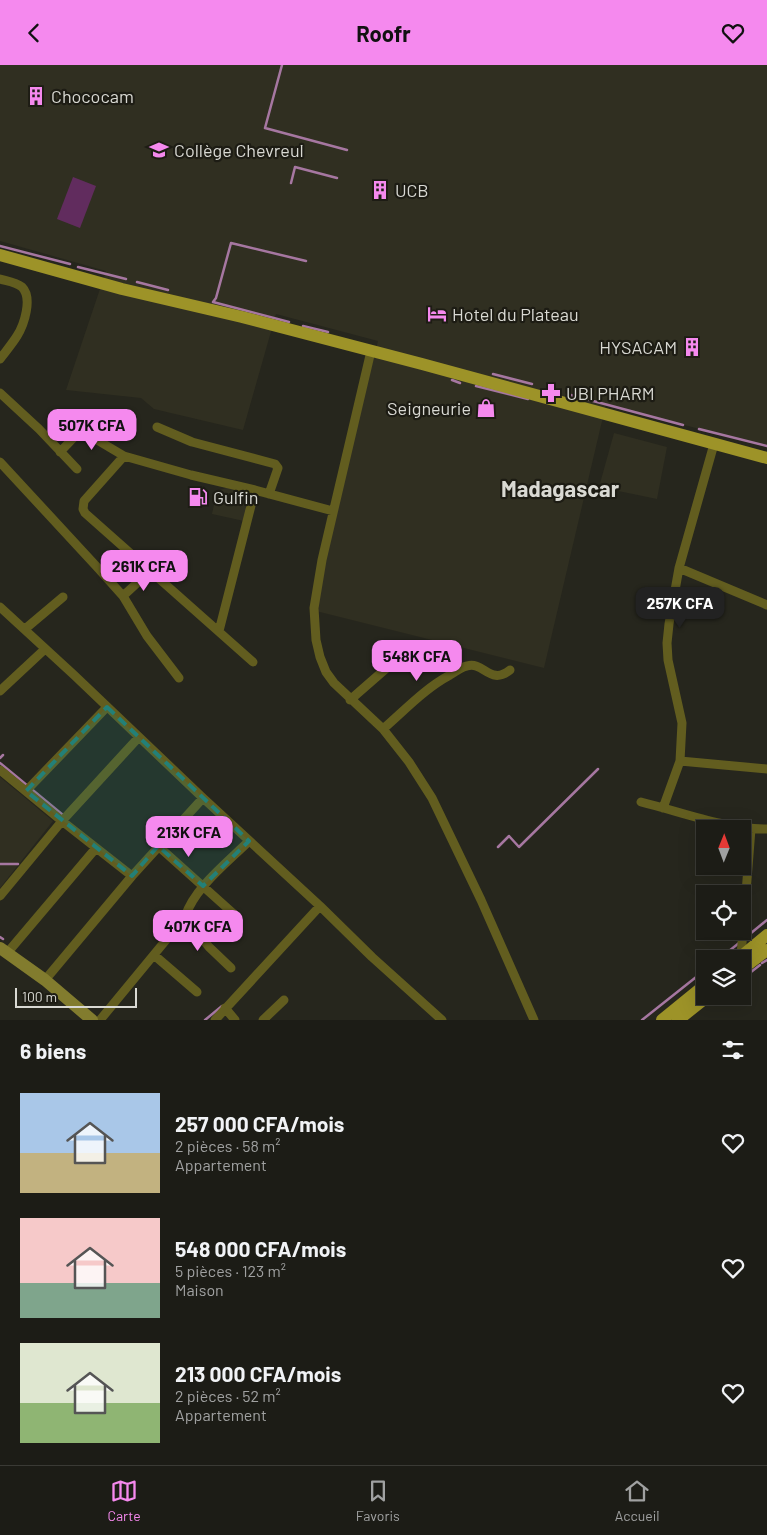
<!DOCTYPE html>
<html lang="fr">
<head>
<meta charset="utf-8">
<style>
  body { margin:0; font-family:Barlow,sans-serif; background:#292923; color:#f1f3f6; height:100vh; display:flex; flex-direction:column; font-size:19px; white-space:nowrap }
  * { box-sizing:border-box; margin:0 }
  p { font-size:16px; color:#a0a1a1 }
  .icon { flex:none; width:28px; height:28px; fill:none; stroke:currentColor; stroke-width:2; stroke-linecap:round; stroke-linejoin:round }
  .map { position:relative; height:955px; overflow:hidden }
  .drawer { display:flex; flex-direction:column; background:#1c1c16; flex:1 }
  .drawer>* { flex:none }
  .needle { width:32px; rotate:1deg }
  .controls { position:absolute; left:696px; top:755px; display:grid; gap:10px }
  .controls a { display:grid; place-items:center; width:55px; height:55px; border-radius:0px; background:#1c1c16; box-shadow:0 5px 20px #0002,0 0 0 1px #3a3a35; font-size:25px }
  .scale { position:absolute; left:15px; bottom:12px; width:122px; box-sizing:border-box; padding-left:5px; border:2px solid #d9d9d3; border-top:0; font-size:14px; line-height:18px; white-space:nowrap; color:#d9d9d3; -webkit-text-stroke:4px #1d1c14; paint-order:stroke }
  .price { position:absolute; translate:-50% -42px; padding:0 11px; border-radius:10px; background:#f589ee; color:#111; font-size:16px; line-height:32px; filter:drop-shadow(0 1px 2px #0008) }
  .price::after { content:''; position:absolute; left:50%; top:30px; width:15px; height:11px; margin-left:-8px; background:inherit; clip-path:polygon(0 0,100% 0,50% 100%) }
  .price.on { background:#222; color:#fff }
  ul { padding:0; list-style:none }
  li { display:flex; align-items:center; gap:15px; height:125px; padding:0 20px }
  li span { display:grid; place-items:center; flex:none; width:140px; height:100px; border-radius:0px; color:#555 }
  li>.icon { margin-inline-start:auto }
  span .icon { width:60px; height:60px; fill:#fffc; stroke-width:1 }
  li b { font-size:21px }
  h2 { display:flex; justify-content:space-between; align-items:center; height:60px; padding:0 20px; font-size:21px }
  header { display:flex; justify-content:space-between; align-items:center; height:65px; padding:0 20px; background:#f589ee; color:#111; font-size:22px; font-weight:700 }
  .menu { display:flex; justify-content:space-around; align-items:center; height:70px; border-top:1px solid #3a3a35; background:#1c1c16; font-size:14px; color:#a0a1a1 }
  .menu a { display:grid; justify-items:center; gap:2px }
  .menu .on { color:#f589ee }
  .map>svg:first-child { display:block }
  .built { fill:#302f21 }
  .green { fill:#612c5e }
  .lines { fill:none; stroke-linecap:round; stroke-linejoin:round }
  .stream { stroke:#a677a1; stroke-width:2.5 }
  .street { stroke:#625d1f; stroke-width:9 }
  .secondary { stroke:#827c2e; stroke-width:12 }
  .primary { stroke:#9d9328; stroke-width:12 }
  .marked { fill:#238078; fill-opacity:0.2; stroke:#238078; stroke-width:4; stroke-dasharray:10 6; stroke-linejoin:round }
  .labels { text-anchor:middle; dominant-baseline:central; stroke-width:4.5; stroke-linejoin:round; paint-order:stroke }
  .poi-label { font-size:18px; fill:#d9d9d3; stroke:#1d1c14; text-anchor:start }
  .district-label { font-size:22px; font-weight:bold; fill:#d9d9d3; stroke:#1d1c14 }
</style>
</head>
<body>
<header><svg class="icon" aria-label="back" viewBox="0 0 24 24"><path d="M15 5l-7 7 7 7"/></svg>Roofr<svg class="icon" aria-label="heart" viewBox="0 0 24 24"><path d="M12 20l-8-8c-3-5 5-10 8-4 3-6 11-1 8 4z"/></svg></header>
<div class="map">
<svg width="767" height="955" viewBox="0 0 767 955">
  <rect width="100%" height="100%" fill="#26261d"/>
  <path class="built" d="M 0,0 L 767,0 L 767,382 L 606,339 L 544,603 L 316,546 L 336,438 L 378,276 L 276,249 L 243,365 L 154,344 L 141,333 L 66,325 L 106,206 L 0,176 Z
    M 614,368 L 667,382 L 657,434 L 599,422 Z
    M 229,422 L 251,425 L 244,456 L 212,449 L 217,426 Z
    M 0,712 L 53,756 L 0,823 Z"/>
  <path class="green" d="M 73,112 L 96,121 L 80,163 L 57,154 Z"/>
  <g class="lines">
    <path class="stream" d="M 282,0 L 265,63 L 347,85
      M 291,118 L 295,102 L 337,113
      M 0,181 L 70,199
      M 78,202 L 126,214
      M 137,217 L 168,225
      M 289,257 L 213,237 L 216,233 L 231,178 L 306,196
      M 303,261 L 328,267
      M 493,309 L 532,319
      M 452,315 L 460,318
      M 476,321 L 528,334
      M 567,329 L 683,360
      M 699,364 L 767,381
      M 0,693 L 3,690
      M 0,698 L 63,750
      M 498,782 L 509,771 L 519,782 L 598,704
      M 0,799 L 18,799
      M 0,872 L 3,874
      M 745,873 L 767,855
      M 719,894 L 739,878
      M 762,898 L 767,895
      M 742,914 L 760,900
      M 205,955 L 222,941
      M 642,955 L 705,905"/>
    <path class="street" d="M 0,214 C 7,216 16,217 22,222 C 33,233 24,260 17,271 C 12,279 6,286 0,294
      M 371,286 L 322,495 L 314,543 L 316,575 L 320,592 L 326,607 L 334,618 L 383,664 L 409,697 L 432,733 L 481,835 L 534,955
      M 0,328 L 39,364 L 77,404
      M 157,362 L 192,377 L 275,399 L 278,403 L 269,429
      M 60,387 L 80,366 L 82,366 L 124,391 L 191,410 L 255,425 L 333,446
      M 124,391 L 84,436 L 83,444 L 85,448 L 253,597
      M 0,397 L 97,502 L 123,531 L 147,571 L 179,613
      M 679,503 L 767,540
      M 123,531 L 150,506
      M 0,542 L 74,610 L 203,733 L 320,841 L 372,892 L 442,955
      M 25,564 L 63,532
      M 219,566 L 255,425
      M 0,626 L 45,584
      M 350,635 L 405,587
      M 383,664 C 405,645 424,624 450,610 C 455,607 461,602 467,601 C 484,596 490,621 510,605
      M 680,696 L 767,704
      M 0,705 L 62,756 L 132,811
      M 26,726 L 107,642
      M 641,737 C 682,747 724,764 767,764
      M 663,743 L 680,696 L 682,658 L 668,595 L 667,578 L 669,559 L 679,503 L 714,379
      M 158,781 L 235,850
      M 0,831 L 62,756 L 139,672
      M 185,852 L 209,882 L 231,903
      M 8,887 L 96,783
      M 154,890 L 197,927
      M 741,891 L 751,764
      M 45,915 L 132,811 L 203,733
      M 225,943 L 235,955
      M 100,955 L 185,852 C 194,823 228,797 249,776
      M 215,955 L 320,841
      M 263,955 L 284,935"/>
    <path class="secondary" d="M 0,883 L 45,915 L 92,955"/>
    <path class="primary" d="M 0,190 L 122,224 L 242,252 L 422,299 L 767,393
      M 738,894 L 767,870
      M 742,904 L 767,885
      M 662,955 L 705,920
      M 678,955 L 708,931"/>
  </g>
  <path class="marked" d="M 107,642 L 249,776 L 203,821 L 158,781 L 132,811 L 26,726 Z"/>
  <defs>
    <g id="building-bare" transform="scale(1.5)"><path d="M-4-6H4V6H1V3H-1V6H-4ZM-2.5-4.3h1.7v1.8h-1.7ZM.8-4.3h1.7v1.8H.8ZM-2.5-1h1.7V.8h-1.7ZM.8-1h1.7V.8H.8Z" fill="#f589ee" stroke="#1d1c14" stroke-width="2.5" paint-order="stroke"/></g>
    <g id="school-bare" transform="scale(1.5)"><path d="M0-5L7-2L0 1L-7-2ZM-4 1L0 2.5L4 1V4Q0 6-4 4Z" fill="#f589ee" stroke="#1d1c14" stroke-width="2.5" paint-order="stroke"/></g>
    <g id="hotel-bare" transform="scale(1.5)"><path d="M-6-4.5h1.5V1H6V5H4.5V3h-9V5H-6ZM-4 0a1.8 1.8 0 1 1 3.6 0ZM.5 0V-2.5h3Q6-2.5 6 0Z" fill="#f589ee" stroke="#1d1c14" stroke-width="2.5" paint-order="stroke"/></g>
    <g id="pharmacy-bare" transform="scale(1.5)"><path d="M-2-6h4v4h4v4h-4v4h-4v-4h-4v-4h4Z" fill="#f589ee" stroke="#1d1c14" stroke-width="2.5" paint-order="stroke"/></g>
    <g id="shop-bare" transform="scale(1.5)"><path d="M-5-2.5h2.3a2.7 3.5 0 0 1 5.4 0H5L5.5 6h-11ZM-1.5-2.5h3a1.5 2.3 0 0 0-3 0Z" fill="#f589ee" stroke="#1d1c14" stroke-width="2.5" paint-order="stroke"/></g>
    <g id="fuel-bare" transform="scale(1.5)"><path d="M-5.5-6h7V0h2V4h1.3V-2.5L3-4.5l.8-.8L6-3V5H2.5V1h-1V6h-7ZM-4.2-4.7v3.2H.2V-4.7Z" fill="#f589ee" stroke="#1d1c14" stroke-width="2.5" paint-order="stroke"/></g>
  </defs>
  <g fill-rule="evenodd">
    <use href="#building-bare" x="36" y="31"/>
    <use href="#school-bare" x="159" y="85"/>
    <use href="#building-bare" x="380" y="125"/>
    <use href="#hotel-bare" x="437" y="249"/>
    <use href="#building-bare" x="692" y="282"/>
    <use href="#pharmacy-bare" x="551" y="328"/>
    <use href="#shop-bare" x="486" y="343"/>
    <use href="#fuel-bare" x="198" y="432"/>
  </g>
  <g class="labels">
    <g class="poi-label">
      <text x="51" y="31">Chococam</text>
      <text x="174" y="85">Collège Chevreul</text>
      <text x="395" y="125">UCB</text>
      <text x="452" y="249">Hotel du Plateau</text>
      <text x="677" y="282" text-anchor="end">HYSACAM</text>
      <text x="566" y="328">UBI PHARM</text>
      <text x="471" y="343" text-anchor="end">Seigneurie</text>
      <text x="213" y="432">Gulfin</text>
    </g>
    <g class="district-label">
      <text x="560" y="423">Madagascar</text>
    </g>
  </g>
</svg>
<div class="controls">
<a><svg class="needle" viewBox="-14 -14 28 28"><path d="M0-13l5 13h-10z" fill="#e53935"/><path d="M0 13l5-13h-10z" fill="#a0a1a1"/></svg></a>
<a><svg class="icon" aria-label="locate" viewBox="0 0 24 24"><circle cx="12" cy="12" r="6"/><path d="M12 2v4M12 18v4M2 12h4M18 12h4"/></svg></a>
<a><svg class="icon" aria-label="layers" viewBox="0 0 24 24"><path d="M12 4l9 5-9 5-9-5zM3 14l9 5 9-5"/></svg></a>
</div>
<div class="scale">100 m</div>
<b class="price" style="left:92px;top:386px">507K CFA</b>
<b class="price" style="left:144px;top:527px">261K CFA</b>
<b class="price on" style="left:680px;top:564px">257K CFA</b>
<b class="price" style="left:417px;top:617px">548K CFA</b>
<b class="price" style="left:189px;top:793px">213K CFA</b>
<b class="price" style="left:198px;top:887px">407K CFA</b>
</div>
<section class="drawer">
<h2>6 biens<svg class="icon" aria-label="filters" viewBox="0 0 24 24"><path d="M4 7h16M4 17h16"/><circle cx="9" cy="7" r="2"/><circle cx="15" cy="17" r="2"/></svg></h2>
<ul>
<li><span style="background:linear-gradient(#a9c7e8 60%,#c2b280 0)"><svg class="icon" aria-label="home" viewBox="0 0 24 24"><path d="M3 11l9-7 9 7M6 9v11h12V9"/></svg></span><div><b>257 000 CFA/mois</b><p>2 pièces · 58 m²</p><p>Appartement</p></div><svg class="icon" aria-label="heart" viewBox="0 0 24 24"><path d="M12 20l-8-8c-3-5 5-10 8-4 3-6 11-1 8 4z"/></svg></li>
<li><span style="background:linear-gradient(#f6c9c9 65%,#7fa58c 0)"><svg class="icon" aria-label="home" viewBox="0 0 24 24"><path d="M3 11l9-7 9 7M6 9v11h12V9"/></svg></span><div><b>548 000 CFA/mois</b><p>5 pièces · 123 m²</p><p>Maison</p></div><svg class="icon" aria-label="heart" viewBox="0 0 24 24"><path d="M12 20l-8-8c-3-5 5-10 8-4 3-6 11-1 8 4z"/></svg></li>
<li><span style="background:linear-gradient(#dfe7d0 60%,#8fb573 0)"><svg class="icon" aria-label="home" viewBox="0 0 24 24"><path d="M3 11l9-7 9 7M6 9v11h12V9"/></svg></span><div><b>213 000 CFA/mois</b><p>2 pièces · 52 m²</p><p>Appartement</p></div><svg class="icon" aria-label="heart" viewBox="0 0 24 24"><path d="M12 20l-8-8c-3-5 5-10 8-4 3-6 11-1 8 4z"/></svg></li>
</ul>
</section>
<nav class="menu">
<a class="on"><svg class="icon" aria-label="map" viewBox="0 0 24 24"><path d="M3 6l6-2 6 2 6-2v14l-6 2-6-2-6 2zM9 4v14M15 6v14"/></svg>Carte</a>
<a><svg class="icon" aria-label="saved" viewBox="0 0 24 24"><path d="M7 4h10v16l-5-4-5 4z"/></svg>Favoris</a>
<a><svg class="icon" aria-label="home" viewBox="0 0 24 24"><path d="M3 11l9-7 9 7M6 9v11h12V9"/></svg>Accueil</a>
</nav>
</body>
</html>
